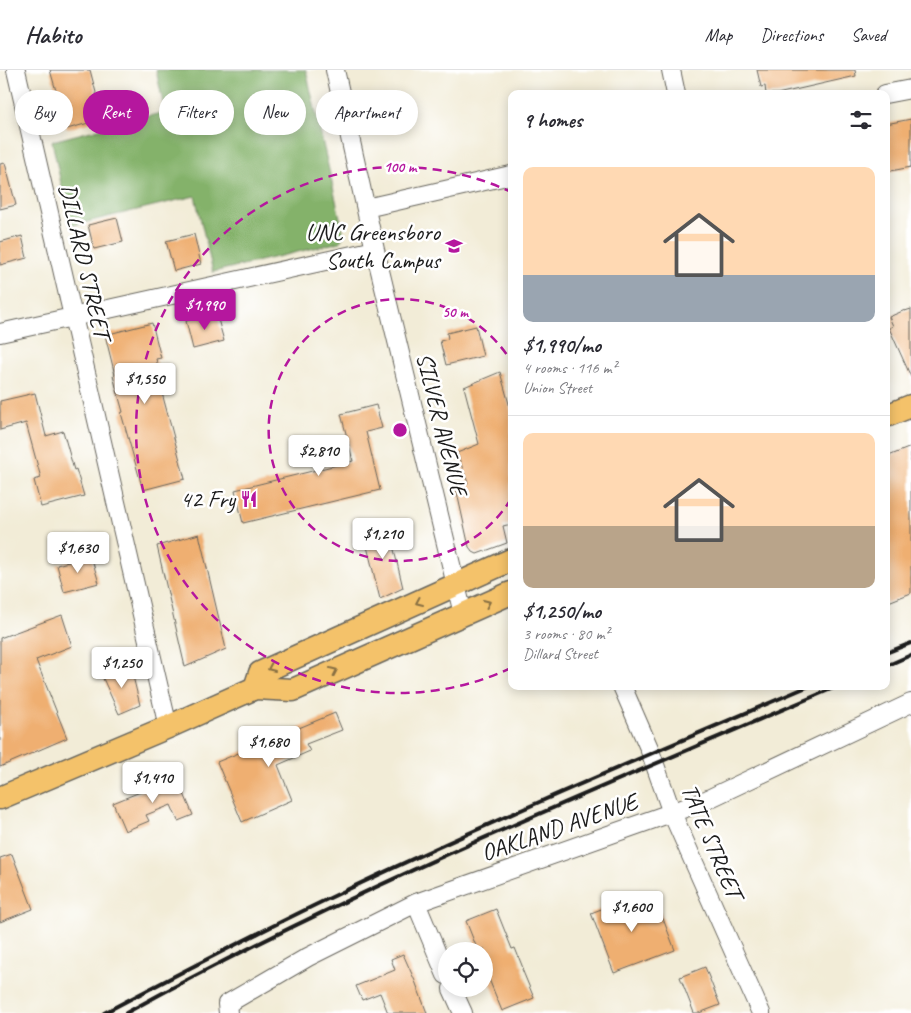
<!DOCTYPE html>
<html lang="en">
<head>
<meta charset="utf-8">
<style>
  body { margin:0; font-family:Caveat,sans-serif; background:#f7f7f7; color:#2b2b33; height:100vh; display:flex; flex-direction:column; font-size:19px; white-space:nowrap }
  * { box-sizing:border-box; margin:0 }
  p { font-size:16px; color:#7c7c81 }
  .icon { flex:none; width:28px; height:28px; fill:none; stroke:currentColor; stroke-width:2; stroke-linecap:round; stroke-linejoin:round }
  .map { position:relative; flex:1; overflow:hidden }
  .panel { position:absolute; left:508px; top:20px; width:382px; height:600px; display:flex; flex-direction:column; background:#fff; border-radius:10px; box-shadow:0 2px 12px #0003 }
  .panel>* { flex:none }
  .hud { position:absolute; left:15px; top:20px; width:418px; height:45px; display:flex; gap:10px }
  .controls { position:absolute; left:438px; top:872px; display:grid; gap:10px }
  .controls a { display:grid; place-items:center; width:55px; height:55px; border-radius:50%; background:#fff; box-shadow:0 2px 12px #0003; font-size:25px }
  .price { position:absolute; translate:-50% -42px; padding:0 11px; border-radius:5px; background:#fff; color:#222; font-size:16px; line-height:32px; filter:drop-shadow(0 1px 2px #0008) }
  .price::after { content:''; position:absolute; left:50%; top:30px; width:15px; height:11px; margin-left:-8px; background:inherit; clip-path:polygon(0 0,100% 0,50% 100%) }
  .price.current { background:#b5179e; color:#fff }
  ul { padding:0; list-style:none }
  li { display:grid; align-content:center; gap:10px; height:265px; padding:0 15px }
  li+li { border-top:1px solid #e1e1e2 }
  li span { display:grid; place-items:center; height:155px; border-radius:10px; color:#555 }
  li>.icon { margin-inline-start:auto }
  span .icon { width:90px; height:90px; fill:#fffc; stroke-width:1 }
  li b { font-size:21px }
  h2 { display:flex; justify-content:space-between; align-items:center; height:60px; padding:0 15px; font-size:21px }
  .tag { padding:0 18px; border-radius:22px; background:#fff; box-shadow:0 2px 12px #0003; font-size:18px; line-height:45px }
  .tag.current { background:#b5179e; color:#fff }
  header { display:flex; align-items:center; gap:30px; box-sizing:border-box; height:70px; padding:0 25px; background:#fff; border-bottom:1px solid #e1e1e2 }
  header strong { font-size:24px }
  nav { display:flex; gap:28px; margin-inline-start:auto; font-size:18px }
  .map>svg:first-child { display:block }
  .forest { fill:#84b26b; stroke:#506744 }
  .building { fill:#efaf71 }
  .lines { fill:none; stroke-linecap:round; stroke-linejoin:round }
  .minor-casing { stroke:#67655d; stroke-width:20 }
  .major-casing { stroke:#67655d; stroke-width:25 }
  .minor { stroke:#fff; stroke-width:18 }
  .major { stroke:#f4c26a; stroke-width:22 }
  .rail { stroke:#1c1c1c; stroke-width:4 }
  .oneway { stroke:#886f43 }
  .ring { fill:none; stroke:#b5179e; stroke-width:2.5; stroke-dasharray:9 6 }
  .labels { text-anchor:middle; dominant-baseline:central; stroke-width:5; stroke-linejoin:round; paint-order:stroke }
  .poi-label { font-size:24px; fill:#1c1c1c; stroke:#fff; text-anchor:end }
  .street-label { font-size:24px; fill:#1c1c1c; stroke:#fff }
  .centre { fill:#b5179e; stroke:#fff; stroke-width:2.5 }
  .ring-label { font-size:15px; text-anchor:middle; font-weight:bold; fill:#b5179e; stroke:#fff; stroke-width:5; stroke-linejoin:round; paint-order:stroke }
</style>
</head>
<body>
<header>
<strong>Habito</strong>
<nav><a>Map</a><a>Directions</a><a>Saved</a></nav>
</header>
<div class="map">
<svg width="911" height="943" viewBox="0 0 911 943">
  <rect width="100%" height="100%" fill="#fff"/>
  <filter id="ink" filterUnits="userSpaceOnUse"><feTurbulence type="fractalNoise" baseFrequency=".02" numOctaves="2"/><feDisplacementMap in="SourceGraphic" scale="10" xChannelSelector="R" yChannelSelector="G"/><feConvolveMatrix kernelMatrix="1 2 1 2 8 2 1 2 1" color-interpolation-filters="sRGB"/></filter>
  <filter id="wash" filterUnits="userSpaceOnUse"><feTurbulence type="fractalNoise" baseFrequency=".0096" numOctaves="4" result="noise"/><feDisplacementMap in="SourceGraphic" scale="20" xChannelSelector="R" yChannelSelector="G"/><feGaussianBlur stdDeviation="1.12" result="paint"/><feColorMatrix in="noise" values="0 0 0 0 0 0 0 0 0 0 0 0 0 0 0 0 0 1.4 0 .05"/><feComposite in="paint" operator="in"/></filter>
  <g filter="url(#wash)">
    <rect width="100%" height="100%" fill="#f2ecd7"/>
    <path class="forest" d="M 156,0 L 306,0 L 344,165 L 340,172 L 213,202 L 195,126 L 70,156 L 52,71 L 165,42 Z"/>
    <g id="blocks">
      <path class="building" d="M 50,0 L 90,0 L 103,49 L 67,59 Z
        M 757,0 L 855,0 L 856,6 L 777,24 L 766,24 L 765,16 L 761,17 Z
        M 911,49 L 911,97 L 886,102 L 886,54 Z
        M 5,93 L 16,135 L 0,139 L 0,94 Z
        M 117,148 L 123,172 L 94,179 L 88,155 Z
        M 194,164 L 201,194 L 174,201 L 166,171 Z
        M 22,166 L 27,188 L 0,195 L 0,172 Z
        M 911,239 L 911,307 L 889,258 L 893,256 L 889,247 L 905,240 L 905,241 Z
        M 216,242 L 224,271 L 193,279 L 186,251 Z
        M 152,253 L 161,288 L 156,289 L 165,322 L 162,323 L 185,409 L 143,420 L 121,343 L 123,342 L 113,306 L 115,305 L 105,265 Z
        M 476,256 L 483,286 L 446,295 L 440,271 L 448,269 L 447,263 Z
        M 500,302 L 511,341 L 511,454 L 503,456 L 507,473 L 477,484 L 473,482 L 469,477 L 456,418 L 468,413 L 457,383 L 479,374 L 464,317 Z
        M 35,323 L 46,366 L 63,361 L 74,400 L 76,399 L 84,426 L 41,437 L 34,410 L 41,408 L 26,353 L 0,360 L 0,331 Z
        M 376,335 L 382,358 L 366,362 L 380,420 L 243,453 L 235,420 L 353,391 L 341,344 Z
        M 911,377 L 911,523 L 886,533 L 886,387 Z
        M 388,454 L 403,518 L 380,529 L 363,460 Z
        M 199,464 L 226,579 L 185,597 L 157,476 Z
        M 91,486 L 99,513 L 64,522 L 57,495 Z
        M 62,545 L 72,576 L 36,590 L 67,668 L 0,697 L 0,568 Z
        M 131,598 L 140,635 L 119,644 L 101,604 Z
        M 335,643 L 342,660 L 306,674 L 310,681 L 278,695 L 292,730 L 242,752 L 217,692 Z
        M 177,707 L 193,745 L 178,751 L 171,735 L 146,745 L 149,751 L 125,761 L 113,733 Z
        M 12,784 L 33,839 L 0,852 L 0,788 Z
        M 655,828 L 675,880 L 614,903 L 591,843 L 627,829 L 630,838 Z
        M 496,839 L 512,879 L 515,878 L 523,898 L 522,899 L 534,928 L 502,941 L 484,897 L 484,878 L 478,881 L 466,851 Z
        M 403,884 L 415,911 L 427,943 L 388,943 L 380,923 L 362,930 L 356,916 L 395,900 L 391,889 Z
        M 705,897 L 720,935 L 699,943 L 694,943 L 680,907 Z"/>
    </g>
  </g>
  <g filter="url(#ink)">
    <use href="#blocks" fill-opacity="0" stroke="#67655d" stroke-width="1"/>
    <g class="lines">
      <g class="minor-casing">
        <path id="minor" d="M 16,0 L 168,657
          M 335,0 L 375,180 L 463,544
          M 671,0 L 676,24
          M 885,24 L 911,19
          M 366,138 L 511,105
          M 0,263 L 375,180
          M 622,616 L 649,678 L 672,743 L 761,943
          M 416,833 L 446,905
          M 452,919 L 463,943
          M 228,943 L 227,934 L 308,887 L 416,833 L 702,732 L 911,633"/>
      </g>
      <g class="major-casing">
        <path id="major" d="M 886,346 L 911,336
          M 255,618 L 260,603 L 511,490
          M 0,728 L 168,657 L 255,618 L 293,620 L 511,523"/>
      </g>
      <use href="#minor" class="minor"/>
      <use href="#major" class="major"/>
      <path class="rail" d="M 886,583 L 911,573
        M 886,596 L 911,585
        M 104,943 C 180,903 256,863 334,826 C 490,751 650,684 809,616
        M 126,943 C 354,817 598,719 838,616"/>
    </g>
    <defs><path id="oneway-chevron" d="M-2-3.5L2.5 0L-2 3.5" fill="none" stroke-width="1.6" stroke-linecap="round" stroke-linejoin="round" transform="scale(1.25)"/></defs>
    <g class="oneway">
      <use href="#oneway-chevron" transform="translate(419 532) rotate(156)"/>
      <use href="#oneway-chevron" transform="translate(487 533) rotate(-24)"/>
      <use href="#oneway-chevron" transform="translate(271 598) rotate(156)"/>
      <use href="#oneway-chevron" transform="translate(334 601) rotate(-25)"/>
    </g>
  </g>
  <g class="ring">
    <path d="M511 429A131 131 0 1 1 511 291"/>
    <path d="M511 598A263 263 0 1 1 511 122"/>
  </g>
  <defs>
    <g id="university-bare" transform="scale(1.35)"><path d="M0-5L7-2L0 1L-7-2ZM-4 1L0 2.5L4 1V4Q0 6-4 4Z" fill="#b5179e" stroke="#fff" stroke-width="2.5" paint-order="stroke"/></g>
    <g id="restaurant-bare" transform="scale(1.35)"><path d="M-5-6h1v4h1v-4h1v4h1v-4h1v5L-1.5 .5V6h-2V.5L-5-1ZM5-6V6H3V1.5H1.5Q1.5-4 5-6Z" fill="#b5179e" stroke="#fff" stroke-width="2.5" paint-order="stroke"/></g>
  </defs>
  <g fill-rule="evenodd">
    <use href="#university-bare" x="454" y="176"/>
    <use href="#restaurant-bare" x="249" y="429"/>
  </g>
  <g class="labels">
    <g class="poi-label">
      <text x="440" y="162">UNC Greensboro<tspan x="440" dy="28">South Campus</tspan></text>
      <text x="235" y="429">42 Fry</text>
    </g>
    <g class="street-label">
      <text transform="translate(85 191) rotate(77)">DILLARD STREET</text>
      <text transform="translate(442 354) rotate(76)">SILVER AVENUE</text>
      <text transform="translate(559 757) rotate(-19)">OAKLAND AVENUE</text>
      <text transform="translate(712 771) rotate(67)">TATE STREET</text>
    </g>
  </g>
  <circle cx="400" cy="360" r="8" class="centre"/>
  <g class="ring-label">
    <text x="400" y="102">100 m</text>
    <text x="455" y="247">50 m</text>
  </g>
</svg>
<div class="controls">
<a><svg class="icon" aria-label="locate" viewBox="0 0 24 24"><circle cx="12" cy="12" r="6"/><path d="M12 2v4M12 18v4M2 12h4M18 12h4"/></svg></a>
</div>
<b class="price current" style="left:205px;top:261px">$1,990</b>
<b class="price" style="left:145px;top:335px">$1,550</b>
<b class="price" style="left:319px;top:407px">$2,810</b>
<b class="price" style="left:383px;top:490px">$1,210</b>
<b class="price" style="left:78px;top:504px">$1,630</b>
<b class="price" style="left:122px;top:619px">$1,250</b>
<b class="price" style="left:269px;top:698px">$1,680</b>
<b class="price" style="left:153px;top:734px">$1,410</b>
<b class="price" style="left:632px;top:863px">$1,600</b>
<div class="hud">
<a class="tag">Buy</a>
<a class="tag current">Rent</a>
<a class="tag">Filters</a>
<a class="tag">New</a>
<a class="tag">Apartment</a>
</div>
<section class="panel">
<h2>9 homes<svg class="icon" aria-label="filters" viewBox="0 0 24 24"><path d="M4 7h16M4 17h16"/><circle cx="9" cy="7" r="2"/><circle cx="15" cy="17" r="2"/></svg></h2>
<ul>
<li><span style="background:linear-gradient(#ffd9b3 70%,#9aa5b1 0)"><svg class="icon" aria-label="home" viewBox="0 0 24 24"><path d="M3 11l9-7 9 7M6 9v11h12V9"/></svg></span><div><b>$1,990/mo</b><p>4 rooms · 116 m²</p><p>Union Street</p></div></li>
<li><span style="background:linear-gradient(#ffd9b3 60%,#b9a48a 0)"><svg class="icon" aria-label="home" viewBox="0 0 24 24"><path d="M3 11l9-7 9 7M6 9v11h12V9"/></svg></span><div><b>$1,250/mo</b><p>3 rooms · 80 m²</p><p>Dillard Street</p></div></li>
</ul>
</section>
</div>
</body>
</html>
